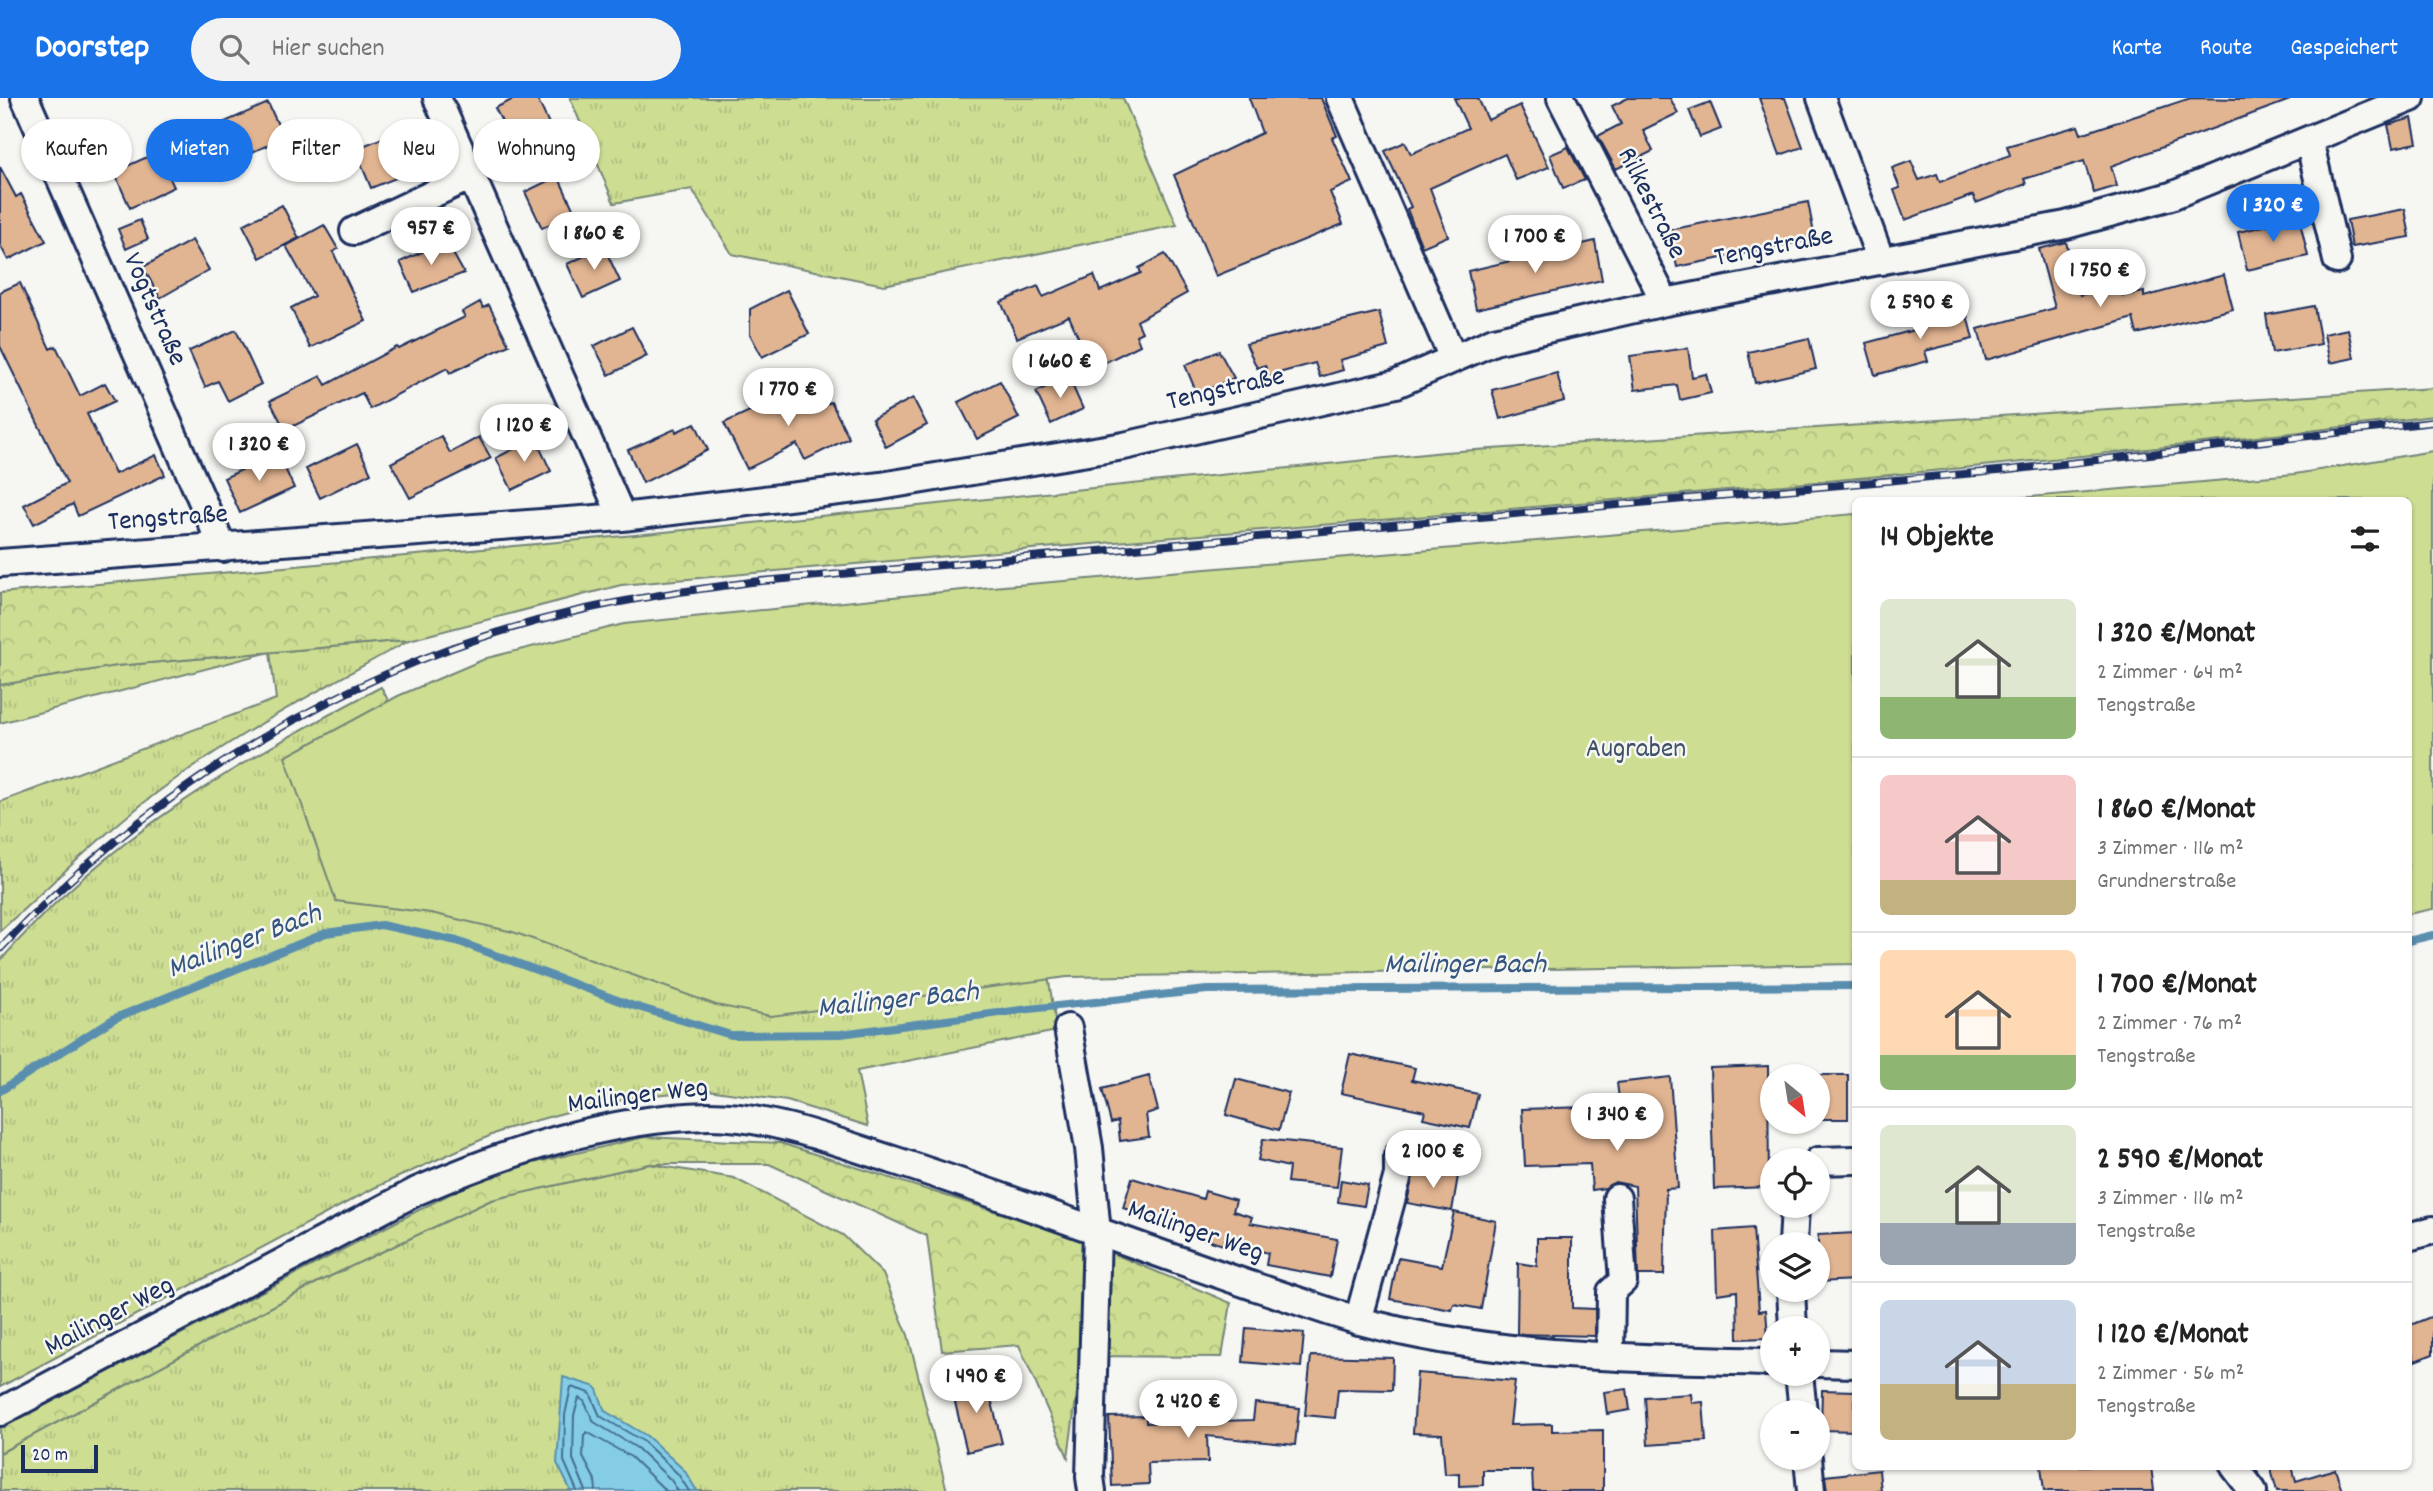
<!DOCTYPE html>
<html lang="de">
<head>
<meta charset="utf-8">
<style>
  body { margin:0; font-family:Dekko,sans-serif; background:#f2f2f2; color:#222; height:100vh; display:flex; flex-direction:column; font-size:26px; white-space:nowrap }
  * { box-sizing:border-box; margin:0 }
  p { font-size:23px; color:#767676 }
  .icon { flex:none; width:38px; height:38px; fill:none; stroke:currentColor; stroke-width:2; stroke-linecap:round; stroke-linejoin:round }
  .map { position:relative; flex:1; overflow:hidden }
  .drawer { position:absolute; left:1852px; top:399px; width:560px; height:973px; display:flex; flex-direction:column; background:#fff; border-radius:10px; box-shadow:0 2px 5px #0004 }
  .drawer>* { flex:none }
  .hud { position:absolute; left:21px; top:21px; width:665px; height:63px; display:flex; gap:14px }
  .needle { width:46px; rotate:150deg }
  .tools { position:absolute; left:1760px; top:966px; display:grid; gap:14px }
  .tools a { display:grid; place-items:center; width:70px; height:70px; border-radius:50%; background:#fff; box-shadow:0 2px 5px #0004; font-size:35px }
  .scale { position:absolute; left:21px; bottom:18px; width:77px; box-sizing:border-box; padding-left:7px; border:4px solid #1b2f5e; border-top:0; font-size:19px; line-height:24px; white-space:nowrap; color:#1b2f5e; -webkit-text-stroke:5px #f6f6f2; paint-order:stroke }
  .price { position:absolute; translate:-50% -60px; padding:0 16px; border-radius:24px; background:#fff; color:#222; font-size:23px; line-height:46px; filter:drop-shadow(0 2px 4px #0008) }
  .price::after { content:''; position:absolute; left:50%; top:42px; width:21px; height:16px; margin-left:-10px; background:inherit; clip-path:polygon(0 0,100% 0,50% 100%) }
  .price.on { background:#1a73e8; color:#fff }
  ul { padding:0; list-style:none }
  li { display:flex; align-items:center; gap:21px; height:175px; padding:0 28px }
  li+li { border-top:2px solid #e0e0e0 }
  li span { display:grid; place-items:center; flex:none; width:196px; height:140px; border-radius:10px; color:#555 }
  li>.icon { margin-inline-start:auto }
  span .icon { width:84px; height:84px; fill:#fffc; stroke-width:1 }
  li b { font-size:30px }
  h2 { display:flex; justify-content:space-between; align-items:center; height:84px; padding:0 28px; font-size:30px }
  .chip { padding:0 24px; border-radius:32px; background:#fff; box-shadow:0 2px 5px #0004; font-size:24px; line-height:63px }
  .chip.on { background:#1a73e8; color:#fff }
  header { display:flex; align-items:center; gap:42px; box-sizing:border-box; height:98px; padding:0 35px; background:#1a73e8; color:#fff }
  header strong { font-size:33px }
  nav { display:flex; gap:38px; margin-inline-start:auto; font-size:24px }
  .search { width:490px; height:63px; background:#f2f2f2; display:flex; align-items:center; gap:18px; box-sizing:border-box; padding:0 24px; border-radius:38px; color:#767676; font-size:26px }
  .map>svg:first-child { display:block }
  .grass { fill:url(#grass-tufts); stroke:#748678; stroke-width:2 }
  .forest { fill:url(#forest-crowns); stroke:#748678; stroke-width:2 }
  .garden { fill:#cdde92; stroke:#748678; stroke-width:2 }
  .water { fill:#84cde5; stroke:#5a8eaf; stroke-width:2 }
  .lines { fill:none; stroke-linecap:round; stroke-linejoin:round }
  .shore { stroke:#456e94; stroke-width:2 }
  .stream { stroke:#5a8eaf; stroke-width:8 }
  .building { fill:#e2b592; stroke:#1b2f5e; stroke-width:2 }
  .minor-casing { stroke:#1b2f5e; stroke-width:32 }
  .minor { stroke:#f6f6f2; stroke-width:26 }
  .rail-casing { stroke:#1b2f5e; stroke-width:8 }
  .rail { stroke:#f6f6f2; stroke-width:5; stroke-dasharray:16; stroke-linecap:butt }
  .labels { text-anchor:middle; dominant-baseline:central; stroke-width:5; stroke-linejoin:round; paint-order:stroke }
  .street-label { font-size:28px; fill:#1b2f5e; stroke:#f6f6f2 }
  .park-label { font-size:28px; fill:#3f5268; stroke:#f6f6f2 }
  .water-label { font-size:30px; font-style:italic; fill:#355680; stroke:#f6f6f2 }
</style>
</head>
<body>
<header>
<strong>Doorstep</strong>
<div class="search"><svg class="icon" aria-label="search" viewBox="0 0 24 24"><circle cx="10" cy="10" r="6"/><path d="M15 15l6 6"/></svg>Hier suchen</div>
<nav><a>Karte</a><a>Route</a><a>Gespeichert</a></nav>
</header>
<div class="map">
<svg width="2433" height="1393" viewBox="0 0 2433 1393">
  <defs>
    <pattern id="grass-tufts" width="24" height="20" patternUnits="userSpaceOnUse" patternTransform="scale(1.75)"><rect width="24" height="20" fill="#cdde92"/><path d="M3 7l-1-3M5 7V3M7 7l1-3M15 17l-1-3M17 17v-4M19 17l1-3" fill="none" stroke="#afbf80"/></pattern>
    <pattern id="forest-crowns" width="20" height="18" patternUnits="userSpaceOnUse" patternTransform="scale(1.75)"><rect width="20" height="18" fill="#cdde92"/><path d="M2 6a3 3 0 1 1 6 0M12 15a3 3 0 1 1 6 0" fill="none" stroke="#afbf80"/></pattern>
  </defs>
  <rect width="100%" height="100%" fill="#f6f6f2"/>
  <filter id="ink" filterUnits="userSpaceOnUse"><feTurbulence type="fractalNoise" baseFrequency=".0143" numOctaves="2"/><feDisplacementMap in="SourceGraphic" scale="14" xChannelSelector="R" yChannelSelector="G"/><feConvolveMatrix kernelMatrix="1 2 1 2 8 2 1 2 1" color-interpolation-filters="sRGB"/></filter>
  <g filter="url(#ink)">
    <path class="grass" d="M 570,0 L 1123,0 L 1177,127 L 884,187 L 732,156 L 692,91 L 614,105 Z
      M 409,542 C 331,586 250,628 177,680 C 113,725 57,781 0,833 L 0,704 L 276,601 L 270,554 L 0,625 L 0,587 L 116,568 Z
      M 381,589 L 420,662 L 1039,821 L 1057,933 L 857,973 L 868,1028 L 787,1003 L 708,992 L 642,998 L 574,1012 L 505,1031 L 374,1090 L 0,1289 L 0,863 C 108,738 237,665 381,589 Z
      M 649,1066 L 734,1080 L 843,1137 L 883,1176 L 908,1237 L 947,1393 L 0,1393 L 0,1355 L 318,1184 L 491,1102 Z"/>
    <path class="forest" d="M 2433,290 L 2433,318 C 1831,393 1225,431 621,487 L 409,542 L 116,568 L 0,587 L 0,495 L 635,437 L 1444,354 Z
      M 645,1039 L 780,1045 L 1069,1137 L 1231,1205 L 1222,1259 L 1082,1258 L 1068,1359 L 1019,1247 L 942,1253 L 927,1138 L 769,1066 L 649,1066 L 491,1102 L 318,1184 L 0,1355 L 0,1330 L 490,1075 Z"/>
    <path class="garden" d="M 2433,353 L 2433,811 L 2408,816 L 2408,402 L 1996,402 L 2295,376 Z
      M 1855,416 L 1855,866 L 1067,879 L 771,918 L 716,907 L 513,834 L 431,815 L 336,803 L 285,659 L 398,598 L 487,560 L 624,526 L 992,489 Z"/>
    <path class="water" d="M 563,1279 L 596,1289 L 605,1313 L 647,1338 L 684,1372 L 697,1393 L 571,1393 L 557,1365 Z"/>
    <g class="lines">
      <path class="shore" d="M 577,1393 L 564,1363 L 565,1317 L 571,1289 L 590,1295 L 600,1318 L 643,1343 L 678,1376 L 689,1393
        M 586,1393 L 573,1361 L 574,1317 L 579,1300 L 584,1303 L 594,1324 L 637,1350 L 671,1382 L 678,1393
        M 596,1393 L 595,1382 L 583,1359 L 584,1337 L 587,1334 L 631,1359 L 666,1393"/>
      <path class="stream" d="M 2408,843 L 2433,837
        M 0,993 L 115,920 L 326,835 L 381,827 L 457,843 L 631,907 L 731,937 L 841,936 L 1029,911 L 1207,892 L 1855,888"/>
    </g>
    <path class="building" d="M 516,0 L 537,0 L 551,30 L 514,48 L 495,10 Z
      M 1249,0 L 1321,0 L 1337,38 L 1332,40 L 1352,84 L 1330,94 L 1343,126 L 1216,178 L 1174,77 L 1262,35 Z
      M 1454,0 L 1478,0 L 1488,22 L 1520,7 L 1549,69 L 1516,82 L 1505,56 L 1430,90 L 1448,138 L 1422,149 L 1407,111 L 1411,109 L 1385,53 L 1405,44 L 1411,56 L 1468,30 Z
      M 1628,0 L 1670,0 L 1678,15 L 1643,32 L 1653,53 L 1616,71 L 1598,38 L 1621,26 L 1612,8 Z
      M 1759,0 L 1785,0 L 1803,49 L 1780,57 Z
      M 2191,0 L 2290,2 L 2111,68 L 2117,88 L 2094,95 L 2084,63 L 2024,81 L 2026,86 L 1976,105 L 1973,97 L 1905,122 L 1894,92 L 1900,90 L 1892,70 L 1911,63 L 1919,82 L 1937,76 L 1940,84 L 2010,57 L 2007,48 L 2078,28 L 2081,36 Z
      M 1710,4 L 1721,31 L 1700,39 L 1689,12 Z
      M 268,5 L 284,40 L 234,62 L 218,27 Z
      M 2412,20 L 2417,45 L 2393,50 L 2388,27 Z
      M 390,37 L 406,76 L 371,90 L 355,51 Z
      M 503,38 L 517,64 L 497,74 L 483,48 Z
      M 1568,49 L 1585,82 L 1563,90 L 1550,57 Z
      M 158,54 L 174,89 L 130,110 L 114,74 Z
      M 0,69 L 16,99 L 21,96 L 46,143 L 8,162 L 0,147 Z
      M 558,78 L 575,115 L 542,130 L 525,94 Z
      M 1808,104 L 1815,141 L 1677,169 L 1669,132 Z
      M 282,107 L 299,140 L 260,160 L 243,127 Z
      M 2405,111 L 2410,139 L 2352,149 L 2347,122 Z
      M 2299,120 L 2308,158 L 2247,172 L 2238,134 Z
      M 140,122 L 148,141 L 126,151 L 118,131 Z
      M 324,127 L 338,151 L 333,154 L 366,223 L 310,250 L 291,210 L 314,198 L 286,148 Z
      M 192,142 L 209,172 L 160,200 L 143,169 Z
      M 446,143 L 464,175 L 414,194 L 400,164 Z
      M 1595,143 L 1602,182 L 1476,211 L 1468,173 Z
      M 2066,144 L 2080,197 L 2120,187 L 2123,198 L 2144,194 L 2144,199 L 2224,177 L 2233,211 L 2137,236 L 2133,220 L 1986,262 L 1978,231 L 2055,210 L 2039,151 Z
      M 604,149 L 620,183 L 583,200 L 567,166 Z
      M 1165,156 L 1187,195 L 1137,223 L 1142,234 L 1136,237 L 1140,247 L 1092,271 L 1069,218 L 1017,240 L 1001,204 L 1038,188 L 1043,199 L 1094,177 L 1100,193 L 1141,175 L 1139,170 Z
      M 20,185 L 50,251 L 56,248 L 80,298 L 105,285 L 115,303 L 87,316 L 115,376 L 156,357 L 165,377 L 78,418 L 73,406 L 34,426 L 24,407 L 67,385 L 0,248 L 0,194 Z
      M 787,192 L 809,236 L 762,259 L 750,236 L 750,211 Z
      M 480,204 L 483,210 L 489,207 L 509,247 L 450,275 L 447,270 L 370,311 L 362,295 L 285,332 L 270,303 L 321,278 L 326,287 L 397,249 L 399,251 L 465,219 L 462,214 Z
      M 2314,208 L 2321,246 L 2272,255 L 2266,217 Z
      M 1965,209 L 1973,241 L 1925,253 L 1928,263 L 1875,277 L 1866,245 L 1914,232 L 1911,221 Z
      M 1379,214 L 1388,249 L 1340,262 L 1343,272 L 1320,279 L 1315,265 L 1268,278 L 1265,267 L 1257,270 L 1246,246 Z
      M 632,229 L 647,258 L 609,277 L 594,248 Z
      M 2348,231 L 2354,260 L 2330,265 L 2324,236 Z
      M 236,232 L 261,286 L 228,303 L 218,283 L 205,289 L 189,253 Z
      M 1809,240 L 1816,271 L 1755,285 L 1748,254 Z
      M 1688,250 L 1692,279 L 1706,276 L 1711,295 L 1680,302 L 1677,287 L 1635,292 L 1630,258 Z
      M 1219,253 L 1234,280 L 1197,296 L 1185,267 Z
      M 1557,275 L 1564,303 L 1500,321 L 1492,292 Z
      M 1068,278 L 1083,311 L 1051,326 L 1036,294 Z
      M 1000,283 L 1019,320 L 977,341 L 958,304 Z
      M 817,286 L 827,306 L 831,304 L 849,340 L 805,362 L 797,346 L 747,371 L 724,325 L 756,310 L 758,314 Z
      M 913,300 L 927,327 L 886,349 L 872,321 Z
      M 695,325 L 708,352 L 643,385 L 628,352 L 675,331 L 676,334 Z
      M 441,338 L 450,355 L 479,339 L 491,360 L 410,400 L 391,365 Z
      M 535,340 L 551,373 L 512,392 L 496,360 Z
      M 357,346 L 371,375 L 320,400 L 306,371 Z
      M 278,355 L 294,390 L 240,415 L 224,380 Z
      M 1350,956 L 1415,970 L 1412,982 L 1478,996 L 1470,1030 L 1423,1020 L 1425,1013 L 1341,995 Z
      M 1768,968 L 1769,1089 L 1714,1091 L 1710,970 Z
      M 1818,977 L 1848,977 L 1848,1021 L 1818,1021 Z
      M 1149,978 L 1158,1012 L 1146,1016 L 1149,1039 L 1120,1043 L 1118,1023 L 1111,1025 L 1102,991 Z
      M 1670,979 L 1678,1090 L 1666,1091 L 1664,1177 L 1638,1177 L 1635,1088 L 1615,1084 L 1605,1090 L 1592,1092 L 1590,1066 L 1525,1068 L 1522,1011 L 1620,1008 L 1617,985 Z
      M 1236,981 L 1289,995 L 1279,1032 L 1226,1017 Z
      M 1263,1041 L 1342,1049 L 1337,1089 L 1287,1084 L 1289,1069 L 1258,1062 Z
      M 1414,1070 L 1458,1078 L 1452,1113 L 1407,1105 Z
      M 1132,1080 L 1203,1101 L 1205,1093 L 1236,1102 L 1233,1113 L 1252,1119 L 1250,1125 L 1337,1141 L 1330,1179 L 1266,1167 L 1268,1155 L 1224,1142 L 1223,1147 L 1192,1137 L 1194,1130 L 1123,1110 Z
      M 1341,1082 L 1368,1087 L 1364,1108 L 1338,1104 Z
      M 1454,1114 L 1496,1123 L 1481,1211 L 1454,1206 L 1452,1212 L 1390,1201 L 1398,1160 L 1442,1168 Z
      M 1753,1130 L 1759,1213 L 1766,1212 L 1768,1240 L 1738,1241 L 1737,1193 L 1717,1196 L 1715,1133 Z
      M 1855,1135 L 1855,1182 L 1818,1184 L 1818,1137 Z
      M 1537,1140 L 1572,1140 L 1572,1210 L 1595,1211 L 1595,1238 L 1517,1236 L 1518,1165 L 1537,1168 Z
      M 2433,1218 L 2433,1256 L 2415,1263 L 2408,1244 L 2408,1228 Z
      M 1246,1230 L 1304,1235 L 1301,1269 L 1243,1264 Z
      M 1311,1258 L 1393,1260 L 1392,1292 L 1338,1291 L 1335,1320 L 1305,1317 Z
      M 1417,1275 L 1515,1283 L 1510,1327 L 1552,1326 L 1552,1333 L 1603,1332 L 1603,1393 L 1533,1393 L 1532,1372 L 1483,1372 L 1483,1387 L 1459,1388 L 1459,1375 L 1445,1376 L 1442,1336 L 1413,1335 Z
      M 986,1280 L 1002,1345 L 967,1354 L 951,1288 Z
      M 1627,1291 L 1630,1312 L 1607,1316 L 1604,1294 Z
      M 1822,1292 L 1855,1293 L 1855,1333 L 1821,1332 Z
      M 1691,1296 L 1692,1305 L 1703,1304 L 1706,1343 L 1648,1347 L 1645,1299 Z
      M 1255,1305 L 1299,1310 L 1295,1347 L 1207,1338 L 1208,1364 L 1148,1365 L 1149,1386 L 1112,1388 L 1109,1319 L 1146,1318 L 1146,1325 L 1253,1322 Z
      M 2041,1368 L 2151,1368 L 2154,1393 L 2044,1393 Z
      M 2270,1368 L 2292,1368 L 2296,1383 L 2335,1371 L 2342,1393 L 2277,1393 Z
      M 1879,1372 L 1881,1393 L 1827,1393 L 1825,1378 Z"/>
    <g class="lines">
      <g class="minor-casing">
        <path id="minor" d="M 25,0 L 223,450
          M 437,0 L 622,419
          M 1340,0 L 1453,260
          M 1561,0 L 1665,204
          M 1821,0 L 1881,163
          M 2309,42 L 2337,162
          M 354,133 L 471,78
          M 0,465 L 622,419 L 881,388 L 1124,348 L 1396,286 L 1494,243 L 1665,204 L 2066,127 L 2171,98 L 2411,0
          M 1068,930 L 1089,1050 L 1097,1135 L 1090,1379 L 1092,1393
          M 1818,1063 L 1855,1062
          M 2408,1139 L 2433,1132
          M 1793,1146 L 1795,1108
          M 1791,1192 L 1793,1230
          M 1358,1223 L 1398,1077 L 1398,1058
          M 1610,1258 L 1611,1194 L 1623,1183 L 1617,1100
          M 1818,1265 L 1855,1266
          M 1799,1276 L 1803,1314
          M 0,1314 L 417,1093 C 509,1053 608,1020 709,1018 C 770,1018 836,1044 893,1062 C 1014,1101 1132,1147 1253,1188 C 1288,1199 1324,1213 1360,1223 C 1494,1260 1635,1260 1773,1264
          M 1808,1360 L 1811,1393
          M 2234,1368 L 2253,1393"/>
      </g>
      <use href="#minor" class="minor"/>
      <g class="rail-casing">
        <path id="rail" d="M 0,851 C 152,689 355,564 573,514 C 632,500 691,492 751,484 L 2009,372 L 2433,324"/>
      </g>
      <use href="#rail" class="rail"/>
    </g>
  </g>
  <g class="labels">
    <g class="street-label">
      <text transform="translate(1650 106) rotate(63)">Rilkestraße</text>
      <text transform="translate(1774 151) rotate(-11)">Tengstraße</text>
      <text transform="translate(153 212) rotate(66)">Vogtstraße</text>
      <text transform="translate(1226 293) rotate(-13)">Tengstraße</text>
      <text transform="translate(168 422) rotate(-4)">Tengstraße</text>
      <text transform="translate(638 1000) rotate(-7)">Mailinger Weg</text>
      <text transform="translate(1195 1135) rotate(19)">Mailinger Weg</text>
      <text transform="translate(110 1220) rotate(-28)">Mailinger Weg</text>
    </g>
    <g class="park-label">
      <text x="1636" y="653">Augraben</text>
    </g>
    <g class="water-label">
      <text transform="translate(245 845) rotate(-21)">Mailinger Bach</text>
      <text x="1465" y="868">Mailinger Bach</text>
      <text transform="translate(898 904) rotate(-6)">Mailinger Bach</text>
    </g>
  </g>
</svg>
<div class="tools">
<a><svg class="needle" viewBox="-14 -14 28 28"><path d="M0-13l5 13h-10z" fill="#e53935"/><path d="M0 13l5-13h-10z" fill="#767676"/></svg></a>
<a><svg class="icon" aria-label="locate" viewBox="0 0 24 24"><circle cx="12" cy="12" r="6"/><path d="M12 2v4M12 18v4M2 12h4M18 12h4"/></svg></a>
<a><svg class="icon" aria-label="layers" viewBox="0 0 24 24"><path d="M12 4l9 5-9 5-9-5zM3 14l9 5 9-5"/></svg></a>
<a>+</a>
<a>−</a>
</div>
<div class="scale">20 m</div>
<b class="price on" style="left:2273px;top:146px">1 320 €</b>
<b class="price" style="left:431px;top:169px">957 €</b>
<b class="price" style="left:594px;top:174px">1 860 €</b>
<b class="price" style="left:1535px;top:177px">1 700 €</b>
<b class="price" style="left:2100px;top:211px">1 750 €</b>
<b class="price" style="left:1920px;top:243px">2 590 €</b>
<b class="price" style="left:1060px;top:302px">1 660 €</b>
<b class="price" style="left:788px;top:330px">1 770 €</b>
<b class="price" style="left:524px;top:366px">1 120 €</b>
<b class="price" style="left:259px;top:385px">1 320 €</b>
<b class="price" style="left:1617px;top:1055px">1 340 €</b>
<b class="price" style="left:1433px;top:1092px">2 100 €</b>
<b class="price" style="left:976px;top:1317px">1 490 €</b>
<b class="price" style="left:1188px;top:1342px">2 420 €</b>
<div class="hud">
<a class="chip">Kaufen</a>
<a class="chip on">Mieten</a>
<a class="chip">Filter</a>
<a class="chip">Neu</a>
<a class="chip">Wohnung</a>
</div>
<section class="drawer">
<h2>14 Objekte<svg class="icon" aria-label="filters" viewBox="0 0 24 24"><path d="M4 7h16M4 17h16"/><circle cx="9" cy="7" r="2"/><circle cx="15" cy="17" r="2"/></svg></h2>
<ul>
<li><span style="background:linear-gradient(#dfe7d0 70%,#8fb573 0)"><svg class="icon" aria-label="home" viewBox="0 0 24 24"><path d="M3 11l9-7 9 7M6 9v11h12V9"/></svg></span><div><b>1 320 €/Monat</b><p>2 Zimmer · 64 m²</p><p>Tengstraße</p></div></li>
<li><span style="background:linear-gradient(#f6c9c9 75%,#c2b280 0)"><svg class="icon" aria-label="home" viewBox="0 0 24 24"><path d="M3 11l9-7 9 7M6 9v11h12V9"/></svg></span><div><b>1 860 €/Monat</b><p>3 Zimmer · 116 m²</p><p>Grundnerstraße</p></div></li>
<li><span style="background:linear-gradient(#ffd9b3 75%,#8fb573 0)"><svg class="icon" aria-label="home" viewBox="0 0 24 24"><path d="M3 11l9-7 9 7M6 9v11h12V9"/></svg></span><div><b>1 700 €/Monat</b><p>2 Zimmer · 76 m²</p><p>Tengstraße</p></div></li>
<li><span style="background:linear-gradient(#dfe7d0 70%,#9aa5b1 0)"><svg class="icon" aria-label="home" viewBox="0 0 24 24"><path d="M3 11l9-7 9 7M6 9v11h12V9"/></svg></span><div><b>2 590 €/Monat</b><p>3 Zimmer · 116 m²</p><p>Tengstraße</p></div></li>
<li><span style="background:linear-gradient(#c9d6e8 60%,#c2b280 0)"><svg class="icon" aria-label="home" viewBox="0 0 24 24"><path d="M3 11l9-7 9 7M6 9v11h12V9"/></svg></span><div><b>1 120 €/Monat</b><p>2 Zimmer · 56 m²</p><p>Tengstraße</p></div></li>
</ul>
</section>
</div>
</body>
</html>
